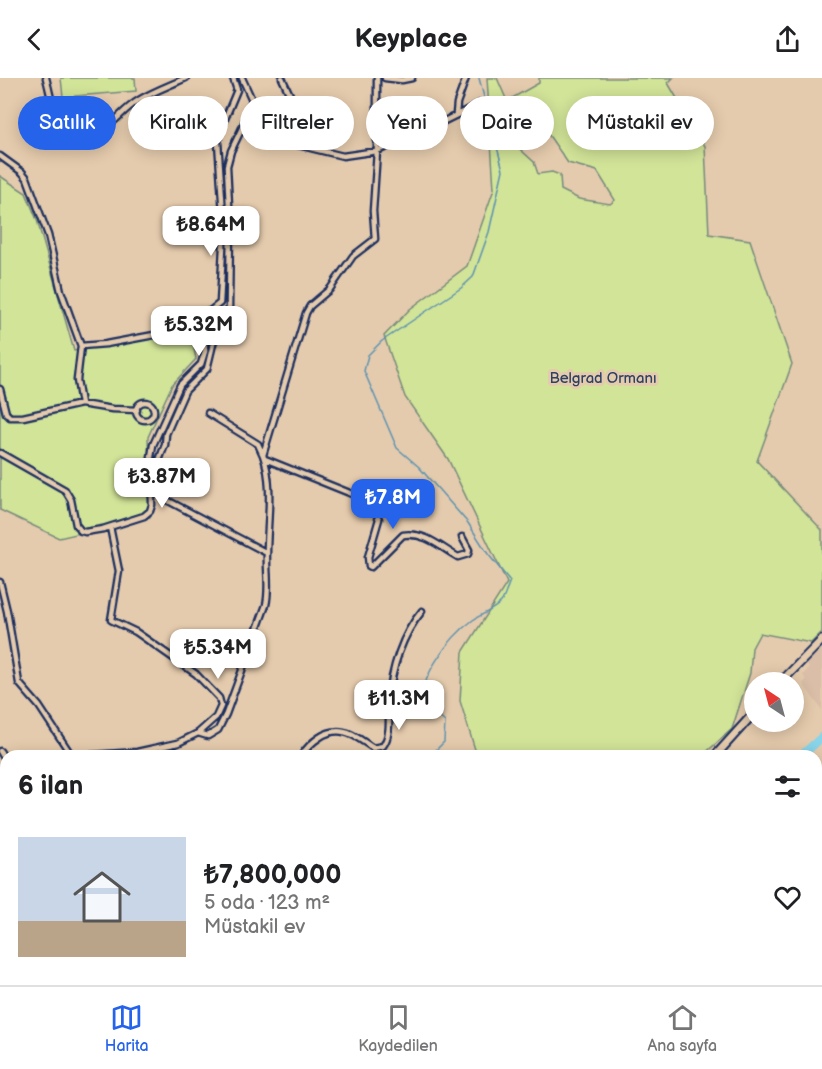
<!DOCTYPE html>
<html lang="tr">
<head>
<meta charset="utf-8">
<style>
  body { margin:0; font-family:"Balsamiq Sans",sans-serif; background:#f2f2f2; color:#202124; height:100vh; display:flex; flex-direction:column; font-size:22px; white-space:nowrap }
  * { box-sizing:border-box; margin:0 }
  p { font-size:20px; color:#757577 }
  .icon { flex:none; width:33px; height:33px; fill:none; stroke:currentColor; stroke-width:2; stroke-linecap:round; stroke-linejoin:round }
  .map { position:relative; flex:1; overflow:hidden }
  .details { position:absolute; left:0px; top:672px; width:822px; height:236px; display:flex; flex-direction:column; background:#fff; border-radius:18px 18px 0 0; box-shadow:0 3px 15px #0003 }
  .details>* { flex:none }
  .top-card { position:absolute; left:18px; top:18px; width:786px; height:54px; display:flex; gap:12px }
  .needle { width:39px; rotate:324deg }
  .buttons { position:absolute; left:744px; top:594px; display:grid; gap:12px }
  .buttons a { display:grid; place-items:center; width:60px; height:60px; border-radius:50%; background:#fff; box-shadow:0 3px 15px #0003; font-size:30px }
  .price { position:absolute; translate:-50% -51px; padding:0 14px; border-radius:12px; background:#fff; color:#222; font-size:20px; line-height:39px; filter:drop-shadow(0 2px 3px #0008) }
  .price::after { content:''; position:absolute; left:50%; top:36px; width:18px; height:14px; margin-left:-9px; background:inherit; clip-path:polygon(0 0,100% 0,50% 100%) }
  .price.on { background:#2563eb; color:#fff }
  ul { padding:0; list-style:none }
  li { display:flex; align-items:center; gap:18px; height:150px; padding:0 18px }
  li span { display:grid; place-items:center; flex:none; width:168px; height:120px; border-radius:0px; color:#555 }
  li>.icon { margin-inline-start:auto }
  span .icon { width:72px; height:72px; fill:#fffc; stroke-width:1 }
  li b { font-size:26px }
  h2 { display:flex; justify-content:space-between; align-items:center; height:72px; padding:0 18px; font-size:26px }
  .tag { padding:0 21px; border-radius:27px; background:#fff; box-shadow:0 3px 15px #0003; font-size:21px; line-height:54px }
  .tag.on { background:#2563eb; color:#fff }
  header { display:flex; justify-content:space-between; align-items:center; height:78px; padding:0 18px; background:#fff; font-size:27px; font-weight:700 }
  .dock { display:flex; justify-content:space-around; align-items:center; height:84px; border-top:2px solid #e0e0e0; background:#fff; font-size:16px; color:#757577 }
  .dock a { display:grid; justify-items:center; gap:3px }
  .dock .on { color:#2563eb }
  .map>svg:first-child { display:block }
  .built { fill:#dabea7 }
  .green { fill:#d2e498; stroke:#768a7b; stroke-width:1.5; fill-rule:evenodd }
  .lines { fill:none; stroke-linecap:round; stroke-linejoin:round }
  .stream { stroke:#5c92b1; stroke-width:1.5 }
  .river { stroke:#88d4e9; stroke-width:9 }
  .street-casing { stroke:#1b2f5e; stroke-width:9 }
  .secondary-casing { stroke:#1b2f5e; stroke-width:10 }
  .primary-casing { stroke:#1b2f5e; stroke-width:11 }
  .street { stroke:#e5cbad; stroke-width:4.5 }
  .secondary { stroke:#e5cbad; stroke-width:6 }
  .primary { stroke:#e5cbad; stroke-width:7 }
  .labels { text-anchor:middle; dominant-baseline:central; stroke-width:6; stroke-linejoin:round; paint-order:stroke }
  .park-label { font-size:15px; fill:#2d4164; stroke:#e5cbad }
</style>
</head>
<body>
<header><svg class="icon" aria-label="back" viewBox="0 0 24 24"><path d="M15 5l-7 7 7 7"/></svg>Keyplace<svg class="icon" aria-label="share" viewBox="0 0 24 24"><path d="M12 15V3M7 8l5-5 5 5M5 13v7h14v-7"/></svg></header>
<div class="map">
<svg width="822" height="907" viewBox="0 0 822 907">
  <rect width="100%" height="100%" fill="#e5cbad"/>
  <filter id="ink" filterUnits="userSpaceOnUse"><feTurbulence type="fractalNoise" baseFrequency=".0167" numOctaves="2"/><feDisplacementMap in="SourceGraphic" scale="12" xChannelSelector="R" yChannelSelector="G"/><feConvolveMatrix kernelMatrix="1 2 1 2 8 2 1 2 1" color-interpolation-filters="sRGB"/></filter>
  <g filter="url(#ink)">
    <path class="built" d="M 822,571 L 822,632 L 803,606 L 806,602 L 803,597 L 809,590 L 806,586 Z
      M 0,762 L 6,766 L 6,851 L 0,851 Z
      M 136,902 L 319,902 L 344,905 L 344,907 L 134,907 Z"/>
    <path class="green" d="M 61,0 L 135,0 L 136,13 L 63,19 Z
      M 487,0 L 497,0 L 507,23 L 539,5 L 539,0 L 673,0 L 668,5 L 705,68 L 709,156 L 750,162 L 792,286 L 757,383 L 822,452 L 822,554 L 811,565 L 760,555 L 752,570 L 750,595 L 732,651 L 702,678 L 477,678 L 460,623 L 463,574 L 507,505 L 448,381 L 405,319 L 384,258 L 410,231 L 467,188 L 494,111 ZM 498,29 L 510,42 L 522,43 L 537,40 L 568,85 L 597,93 L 615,122 L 610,126 L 579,121 L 561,112 L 560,97 L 552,94 L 538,96 L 534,84 L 511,63 L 495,41 Z
      M 0,98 L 26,115 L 37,142 L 74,273 L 190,251 L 196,281 L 172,307 L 148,359 L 150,439 L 59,460 L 0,432 Z
      M 822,712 L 822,907 L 614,907 L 609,902 L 816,902 L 816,718 Z"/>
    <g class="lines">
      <path class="stream" d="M 423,678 L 431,677 L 444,664 L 445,644 L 437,637 L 424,631 C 415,602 451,558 473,542 C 482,536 494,532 501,524 C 505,520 507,509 510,503 L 488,476 L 468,445 L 419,389 L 397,370 L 364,293 L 368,277 L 382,263 L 461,210 L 473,199 L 489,154 L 503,92 L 479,0
        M 346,903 L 347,907"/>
      <path class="river" d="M 801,678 L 822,659
        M 494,907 L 499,902"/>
      <g class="street-casing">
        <path id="street" d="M 46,0 C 49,10 54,39 59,45 C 63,51 73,52 80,53 C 115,55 113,38 139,22 C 154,13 171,7 186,0
          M 242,0 L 252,22 L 243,48 L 231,73 L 227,88 L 230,147 L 229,231 L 214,262 L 207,291 L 185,313 L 166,356 L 165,367 L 158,385 L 160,413 L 163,420 L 267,475
          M 282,0 L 296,30 L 287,54 L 288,61 L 298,67 L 343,78 L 377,73 L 422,54 L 481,25
          M 385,0 L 402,2 L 412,0
          M 251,28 L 273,33 L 291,45
          M 456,36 L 457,25 L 466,0
          M 0,78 L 22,94 L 27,100 L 48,157 L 61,213 L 81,268 L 77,302 L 81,326
          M 81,268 L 106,266 L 154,257 L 210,233 L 220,225 L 224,150 L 218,64 L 222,48 L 237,12 L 233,0
          M 0,311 L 6,335 L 10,339 L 23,339 L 81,326 L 112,331 L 137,332
          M136 333a9 9 0 1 1 18 0a9 9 0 1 1-18 0Z
          M 208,335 L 258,366 L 263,377
          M 0,375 L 65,412 L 71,422 L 76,447 L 81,453 L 85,454 L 103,451 L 144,438 L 150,433 L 152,427 L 151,379 L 153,367 L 180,307 L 201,286 L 205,273 L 204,260 L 188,242
          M 265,381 L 367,422 L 371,426 L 379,441 L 368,479 L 369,488 L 371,489 L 403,457 C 426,454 440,469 458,479 L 468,476 L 469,472 L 462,459
          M 0,504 L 7,533 L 19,605 L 39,628 L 72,678
          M 198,655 L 208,658 L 218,652 L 226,636 L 266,527 C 270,509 266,493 267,475 C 267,443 274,407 263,377 L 306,235 L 310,228 L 330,211 L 353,178 L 375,161 L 373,133 L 377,73 L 377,0
          M 0,673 L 6,683
          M 77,678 L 137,674 L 178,665 L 198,655 L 216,639 L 221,628 L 219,620 L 196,596 L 136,554 L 111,542 L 119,493 L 110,449
          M 301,678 C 310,665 326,650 344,654 C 353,655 365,665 373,670 L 383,668 C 392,655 388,638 389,623 C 391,591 402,557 422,533
          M 0,732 L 6,730"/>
      </g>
      <g class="secondary-casing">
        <path id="secondary" d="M 0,750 L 6,755
          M 0,759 L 6,763
          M 604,902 L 610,907"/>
      </g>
      <g class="primary-casing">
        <path id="primary" d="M 781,604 L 822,562
          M 715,678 L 754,635
          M 0,855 L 6,854
          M 0,864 L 6,864
          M 364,902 L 383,907
          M 415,907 L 426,902"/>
      </g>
      <use href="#street" class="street"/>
      <use href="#secondary" class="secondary"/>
      <use href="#primary" class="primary"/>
    </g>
  </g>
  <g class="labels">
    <g class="park-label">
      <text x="603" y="300">Belgrad Ormanı</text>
    </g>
  </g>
</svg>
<div class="buttons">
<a><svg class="needle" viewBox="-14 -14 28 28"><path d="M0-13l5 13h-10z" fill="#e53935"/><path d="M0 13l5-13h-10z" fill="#757577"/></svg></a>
</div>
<b class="price" style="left:211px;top:179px">₺8.64M</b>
<b class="price" style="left:199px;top:279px">₺5.32M</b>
<b class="price" style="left:162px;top:431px">₺3.87M</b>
<b class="price on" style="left:393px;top:452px">₺7.8M</b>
<b class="price" style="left:218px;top:602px">₺5.34M</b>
<b class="price" style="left:399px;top:653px">₺11.3M</b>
<div class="top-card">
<a class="tag on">Satılık</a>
<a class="tag">Kiralık</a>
<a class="tag">Filtreler</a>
<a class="tag">Yeni</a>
<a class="tag">Daire</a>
<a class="tag">Müstakil ev</a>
</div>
<section class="details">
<h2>6 ilan<svg class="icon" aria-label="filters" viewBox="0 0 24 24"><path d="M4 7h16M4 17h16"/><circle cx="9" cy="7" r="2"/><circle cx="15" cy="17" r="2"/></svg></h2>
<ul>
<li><span style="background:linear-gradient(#c9d6e8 70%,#b9a48a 0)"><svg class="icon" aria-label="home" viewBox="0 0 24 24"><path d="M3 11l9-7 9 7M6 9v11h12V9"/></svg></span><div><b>₺7,800,000</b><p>5 oda · 123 m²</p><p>Müstakil ev</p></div><svg class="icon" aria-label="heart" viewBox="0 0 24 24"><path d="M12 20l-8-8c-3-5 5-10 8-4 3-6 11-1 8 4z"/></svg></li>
</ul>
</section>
</div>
<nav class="dock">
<a class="on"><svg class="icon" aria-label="map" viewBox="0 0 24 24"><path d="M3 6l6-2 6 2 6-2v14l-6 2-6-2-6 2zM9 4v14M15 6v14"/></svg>Harita</a>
<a><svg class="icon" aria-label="saved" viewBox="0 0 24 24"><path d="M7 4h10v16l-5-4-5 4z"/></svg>Kaydedilen</a>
<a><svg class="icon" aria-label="home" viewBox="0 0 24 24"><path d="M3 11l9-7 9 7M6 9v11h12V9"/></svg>Ana sayfa</a>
</nav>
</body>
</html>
